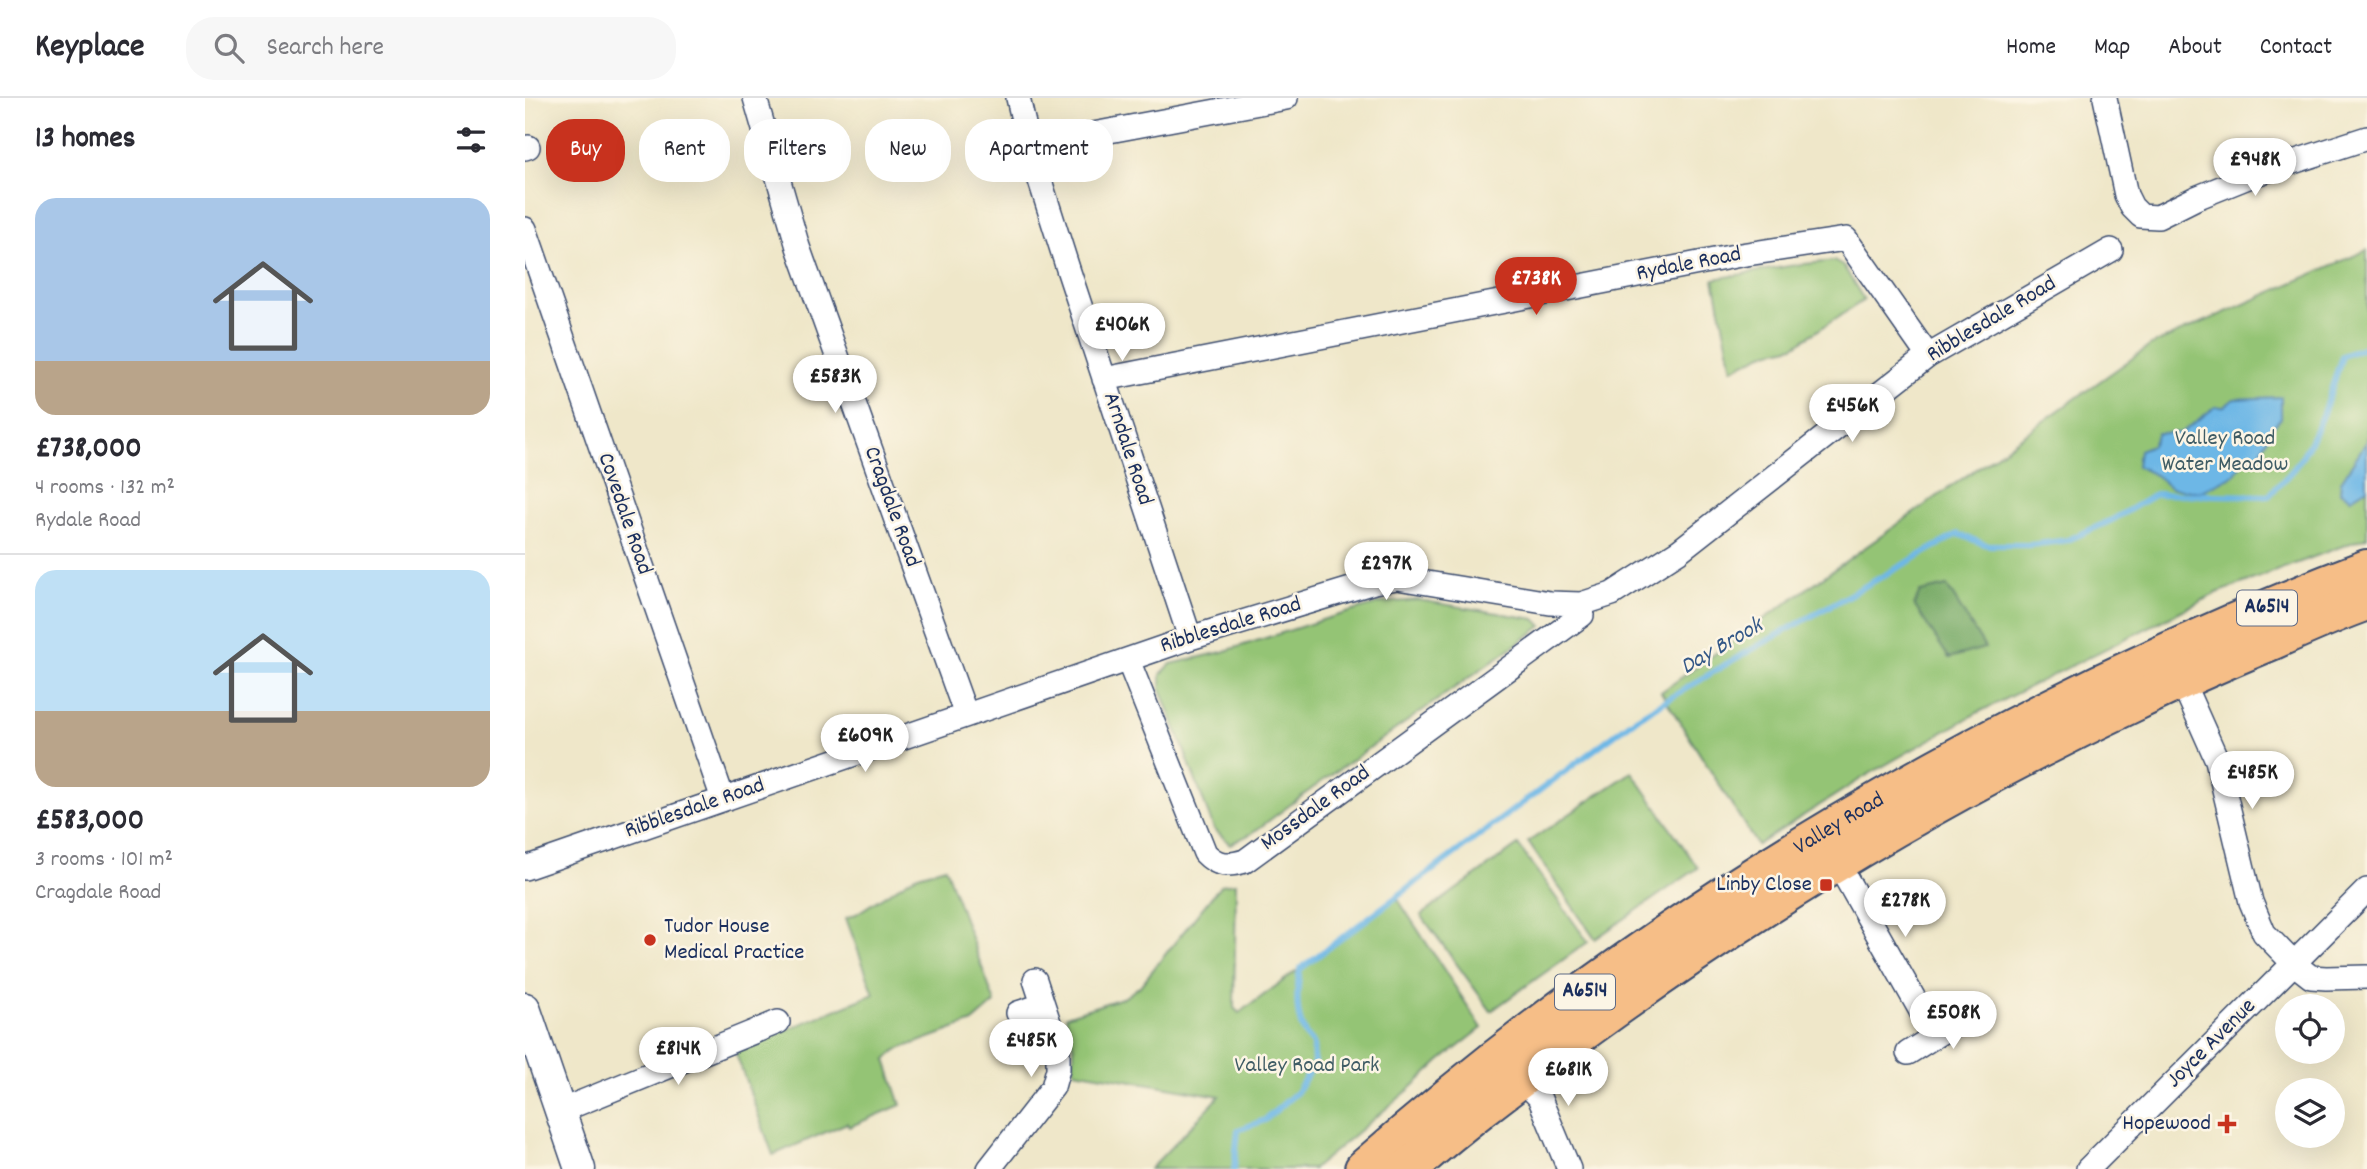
<!DOCTYPE html>
<html lang="en">
<head>
<meta charset="utf-8">
<style>
  body { margin:0; font-family:Dekko,sans-serif; background:#f7f7f7; color:#2b2b33; height:100vh; display:flex; flex-direction:column; font-size:26px; white-space:nowrap }
  * { box-sizing:border-box; margin:0 }
  p { font-size:23px; color:#7c7c81 }
  .icon { flex:none; width:38px; height:38px; fill:none; stroke:currentColor; stroke-width:2; stroke-linecap:round; stroke-linejoin:round }
  .map { position:relative; flex:1; overflow:hidden }
  .sheet { display:flex; flex-direction:column; background:#fff; width:525px }
  .sheet>* { flex:none }
  .guide { position:absolute; left:21px; top:21px; width:665px; height:63px; display:flex; gap:14px }
  .controls { position:absolute; left:1750px; top:896px; display:grid; gap:14px }
  .controls a { display:grid; place-items:center; width:70px; height:70px; border-radius:50%; background:#fff; box-shadow:0 7px 28px #0002; font-size:35px }
  .price { position:absolute; translate:-50% -60px; padding:0 16px; border-radius:24px; background:#fff; color:#222; font-size:23px; line-height:46px; filter:drop-shadow(0 2px 4px #0008) }
  .price::after { content:''; position:absolute; left:50%; top:42px; width:21px; height:16px; margin-left:-10px; background:inherit; clip-path:polygon(0 0,100% 0,50% 100%) }
  .price.active { background:#c8321e; color:#fff }
  ul { padding:0; list-style:none }
  li { display:grid; align-content:center; gap:14px; height:371px; padding:0 35px }
  li+li { border-top:2px solid #e1e1e2 }
  li span { display:grid; place-items:center; height:217px; border-radius:21px; color:#555 }
  li>.icon { margin-inline-start:auto }
  span .icon { width:126px; height:126px; fill:#fffc; stroke-width:1 }
  li b { font-size:30px }
  h2 { display:flex; justify-content:space-between; align-items:center; height:84px; padding:0 35px; font-size:30px }
  .tag { padding:0 24px; border-radius:28px; background:#fff; box-shadow:0 7px 28px #0002; font-size:24px; line-height:63px }
  .tag.active { background:#c8321e; color:#fff }
  header { display:flex; align-items:center; gap:42px; box-sizing:border-box; height:98px; padding:0 35px; background:#fff; border-bottom:2px solid #e1e1e2 }
  header strong { font-size:33px }
  nav { display:flex; gap:38px; margin-inline-start:auto; font-size:24px }
  .search { width:490px; height:63px; background:#f7f7f7; display:flex; align-items:center; gap:18px; box-sizing:border-box; padding:0 24px; border-radius:28px; color:#7c7c81; font-size:26px }
  main { display:flex; flex:1; min-height:0 }
  .map>svg:first-child { display:block }
  .green { fill:#94c474; stroke:#587a69; stroke-width:2 }
  .forest { fill:#7a6; stroke:#496c62; stroke-width:2 }
  .water { fill:#6db7e6; stroke:#4473a2; stroke-width:2 }
  .lines { fill:none; stroke-linecap:round; stroke-linejoin:round }
  .stream { stroke:#6db7e6; stroke-width:6 }
  .minor-casing { stroke:#3b4b6e; stroke-width:26 }
  .tertiary-casing { stroke:#3b4b6e; stroke-width:33 }
  .trunk-casing { stroke:#3b4b6e; stroke-width:42 }
  .minor { stroke:#fff; stroke-width:23 }
  .tertiary { stroke:#fff; stroke-width:30 }
  .trunk { stroke:#f6be87; stroke-width:38 }
  .poi-dot { fill:#c8321e; stroke:#fcf5e5; stroke-width:2.5 }
  .labels { text-anchor:middle; dominant-baseline:central; stroke-width:5; stroke-linejoin:round; paint-order:stroke }
  .shield { fill:#fcf5e5; stroke:#5e6a86; stroke-width:2 }
  .shield-label { font-size:21px; font-weight:bold; fill:#1b2f5e }
  .street-label { font-size:23px; fill:#1b2f5e; stroke:#fcf5e5 }
  .park-label { font-size:23px; fill:#3f5c65; stroke:#fcf5e5 }
  .poi-label { font-size:23px; fill:#1b2f5e; stroke:#fcf5e5; text-anchor:end }
  .water-label { font-size:24px; font-style:italic; fill:#345887; stroke:#fcf5e5 }
</style>
</head>
<body>
<header>
<strong>Keyplace</strong>
<div class="search"><svg class="icon" aria-label="search" viewBox="0 0 24 24"><circle cx="10" cy="10" r="6"/><path d="M15 15l6 6"/></svg>Search here</div>
<nav><a>Home</a><a>Map</a><a>About</a><a>Contact</a></nav>
</header>
<main>
<section class="sheet">
<h2>13 homes<svg class="icon" aria-label="filters" viewBox="0 0 24 24"><path d="M4 7h16M4 17h16"/><circle cx="9" cy="7" r="2"/><circle cx="15" cy="17" r="2"/></svg></h2>
<ul>
<li><span style="background:linear-gradient(#a9c7e8 75%,#b9a48a 0)"><svg class="icon" aria-label="home" viewBox="0 0 24 24"><path d="M3 11l9-7 9 7M6 9v11h12V9"/></svg></span><div><b>£738,000</b><p>4 rooms · 132 m²</p><p>Rydale Road</p></div></li>
<li><span style="background:linear-gradient(#bfe0f5 65%,#b9a48a 0)"><svg class="icon" aria-label="home" viewBox="0 0 24 24"><path d="M3 11l9-7 9 7M6 9v11h12V9"/></svg></span><div><b>£583,000</b><p>3 rooms · 101 m²</p><p>Cragdale Road</p></div></li>
</ul>
</section>
<div class="map">
<svg width="1842" height="1071" viewBox="0 0 1842 1071">
  <rect width="100%" height="100%" fill="#fcf5e5"/>
  <filter id="ink" filterUnits="userSpaceOnUse"><feTurbulence type="fractalNoise" baseFrequency=".0143" numOctaves="2"/><feDisplacementMap in="SourceGraphic" scale="14" xChannelSelector="R" yChannelSelector="G"/><feConvolveMatrix kernelMatrix="1 2 1 2 8 2 1 2 1" color-interpolation-filters="sRGB"/></filter>
  <filter id="wash" filterUnits="userSpaceOnUse"><feTurbulence type="fractalNoise" baseFrequency=".00686" numOctaves="4" result="noise"/><feDisplacementMap in="SourceGraphic" scale="28" xChannelSelector="R" yChannelSelector="G"/><feGaussianBlur stdDeviation="1.57" result="paint"/><feColorMatrix in="noise" values="0 0 0 0 0 0 0 0 0 0 0 0 0 0 0 0 0 1.4 0 .05"/><feComposite in="paint" operator="in"/></filter>
  <g filter="url(#wash)">
    <rect width="100%" height="100%" fill="#efe7c9"/>
    <path class="green" d="M 1842,152 L 1842,439 L 1692,495 L 1454,614 L 1339,679 L 1232,747 L 1136,594 L 1626,247 Z
      M 1309,163 L 1319,169 L 1339,202 L 1269,248 L 1242,254 L 1207,271 L 1189,181 L 1270,167 Z
      M 893,502 L 1010,521 L 1017,528 L 796,684 L 726,736 L 705,746 L 689,731 L 636,591 L 636,576 L 646,566 L 697,554 L 800,521 L 856,505 Z
      M 1107,674 L 1173,770 L 1070,841 L 1003,744 Z
      M 993,747 L 1063,844 L 966,913 L 896,817 Z
      M 420,769 L 470,905 L 448,924 L 371,952 L 361,962 L 376,1007 L 324,1029 L 322,1025 L 248,1057 L 210,953 L 349,896 L 321,820 L 331,816 L 390,778 Z
      M 711,785 L 709,910 L 714,915 L 872,800 L 957,930 L 915,963 L 886,990 L 788,1071 L 625,1071 L 695,998 L 549,973 L 549,951 L 541,918 L 600,899 L 615,888 L 696,787 Z"/>
    <path class="forest" d="M 1422,488 L 1460,550 L 1424,560 L 1389,507 L 1395,494 Z"/>
    <path class="water" d="M 1756,299 L 1756,320 L 1747,330 L 1736,354 L 1717,365 L 1709,377 L 1675,394 L 1646,390 L 1630,377 L 1612,368 L 1614,352 L 1627,347 L 1633,335 L 1656,335 L 1690,309 L 1699,309 L 1709,301 Z
      M 1842,343 L 1842,390 L 1826,400 L 1815,394 L 1816,383 Z"/>
    <g class="lines">
      <path class="stream" d="M 709,1071 L 713,1032 L 740,1022 L 772,994 L 789,965 L 788,946 C 769,928 771,896 775,871 L 1109,622 L 1208,562 L 1433,436 L 1462,447 L 1505,447 L 1543,442 L 1587,422 L 1631,396 L 1744,398 C 1752,388 1762,379 1770,369 C 1792,339 1806,294 1817,258 L 1842,248"/>
    </g>
  </g>
  <g filter="url(#ink)">
    <g class="lines">
      <g class="minor-casing">
        <path id="minor" d="M 230,0 L 273,149 L 441,617
          M 493,0 L 504,48 L 544,174 L 665,540
          M 1580,0 L 1601,97 L 1607,109 L 1616,118 L 1633,119 L 1671,100 L 1728,77 L 1842,40
          M 504,48 L 761,0
          M 0,50 L 3,49
          M 0,131 L 198,701
          M 579,281 L 1215,157 L 1321,141 L 1403,258
          M 603,562 L 680,755 C 692,768 703,768 720,763 L 1057,517 L 1056,506
          M 1656,581 L 1692,662 L 1726,804 L 1739,835 L 1768,865 L 1786,879 L 1801,880 L 1842,879
          M 1312,764 L 1410,938
          M 0,770 L 665,540 L 849,484 L 872,480 L 1025,505 L 1056,506 L 1087,496 L 1154,453 L 1403,258 L 1586,152
          M 493,915 L 518,907
          M 1383,955 L 1450,913
          M 996,980 L 1014,999 L 1044,1071
          M 35,1013 L 253,924
          M 464,1071 L 528,989 L 533,971 L 533,952 L 510,882
          M 1563,1071 L 1842,792"/>
      </g>
      <g class="tertiary-casing">
        <path id="tertiary" d="M 0,910 L 55,1071"/>
      </g>
      <g class="trunk-casing">
        <g id="trunk">
          <path id="s1" d="M 839,1071 C 1128,815 1481,608 1842,471"/>
          <path d="M 883,1071 C 939,1021 1000,977 1060,932 C 1231,807 1413,697 1605,606 C 1652,583 1700,562 1748,542 C 1779,528 1810,514 1842,503"/>
        </g>
      </g>
      <use href="#minor" class="minor"/>
      <use href="#tertiary" class="tertiary"/>
      <use href="#trunk" class="trunk"/>
    </g>
  </g>
  <g class="poi-dot">
    <rect x="1294" y="780" width="14" height="14" rx="3.5"/>
    <circle cx="125" cy="842" r="7"/>
    <path d="M1698.5 1015.5h7v7h7v7h-7v7h-7v-7h-7v-7h7z"/>
  </g>
  <g class="labels">
    <g class="shield">
      <rect x="1712" y="492.5" width="60" height="35" rx="5"/>
      <rect x="1030" y="876.5" width="60" height="35" rx="5"/>
    </g>
    <g class="shield-label">
      <text x="1742" y="510">A6514</text>
      <text x="1060" y="894">A6514</text>
    </g>
    <g class="street-label">
      <text transform="translate(1164 167) rotate(-11)">Rydale Road</text>
      <text transform="translate(1467 222) rotate(-31)">Ribblesdale Road</text>
      <text transform="translate(602 351) rotate(72)">Arndale Road</text>
      <text transform="translate(366 409) rotate(70)">Cragdale Road</text>
      <text transform="translate(99 416) rotate(71)">Covedale Road</text>
      <text transform="translate(706 528) rotate(-17)">Ribblesdale Road</text>
      <text transform="translate(170 711) rotate(-19)">Ribblesdale Road</text>
      <text transform="translate(791 711) rotate(-36)">Mossdale Road</text>
      <text stroke="none"><textPath href="#s1" startOffset="588">Valley Road</textPath></text>
      <text transform="translate(1687 946) rotate(-45)">Joyce Avenue</text>
    </g>
    <g class="park-label">
      <text x="1700" y="341">Valley Road<tspan x="1700" dy="26">Water Meadow</tspan></text>
      <text x="782" y="968">Valley Road Park</text>
    </g>
    <g class="poi-label">
      <text x="1287" y="787">Linby Close</text>
      <text x="139" y="829" text-anchor="start">Tudor House<tspan x="139" dy="26">Medical Practice</tspan></text>
      <text x="1686" y="1026">Hopewood</text>
    </g>
    <g class="water-label">
      <text transform="translate(1197 549) rotate(-30)">Day Brook</text>
    </g>
  </g>
</svg>
<div class="controls">
<a><svg class="icon" aria-label="locate" viewBox="0 0 24 24"><circle cx="12" cy="12" r="6"/><path d="M12 2v4M12 18v4M2 12h4M18 12h4"/></svg></a>
<a><svg class="icon" aria-label="layers" viewBox="0 0 24 24"><path d="M12 4l9 5-9 5-9-5zM3 14l9 5 9-5"/></svg></a>
</div>
<b class="price" style="left:1730px;top:100px">£948K</b>
<b class="price active" style="left:1011px;top:219px">£738K</b>
<b class="price" style="left:597px;top:265px">£406K</b>
<b class="price" style="left:310px;top:317px">£583K</b>
<b class="price" style="left:1327px;top:346px">£456K</b>
<b class="price" style="left:861px;top:504px">£297K</b>
<b class="price" style="left:340px;top:676px">£609K</b>
<b class="price" style="left:1727px;top:713px">£485K</b>
<b class="price" style="left:1380px;top:841px">£278K</b>
<b class="price" style="left:1428px;top:953px">£508K</b>
<b class="price" style="left:506px;top:981px">£485K</b>
<b class="price" style="left:153px;top:989px">£814K</b>
<b class="price" style="left:1043px;top:1010px">£681K</b>
<div class="guide">
<a class="tag active">Buy</a>
<a class="tag">Rent</a>
<a class="tag">Filters</a>
<a class="tag">New</a>
<a class="tag">Apartment</a>
</div>
</div>
</main>
</body>
</html>
